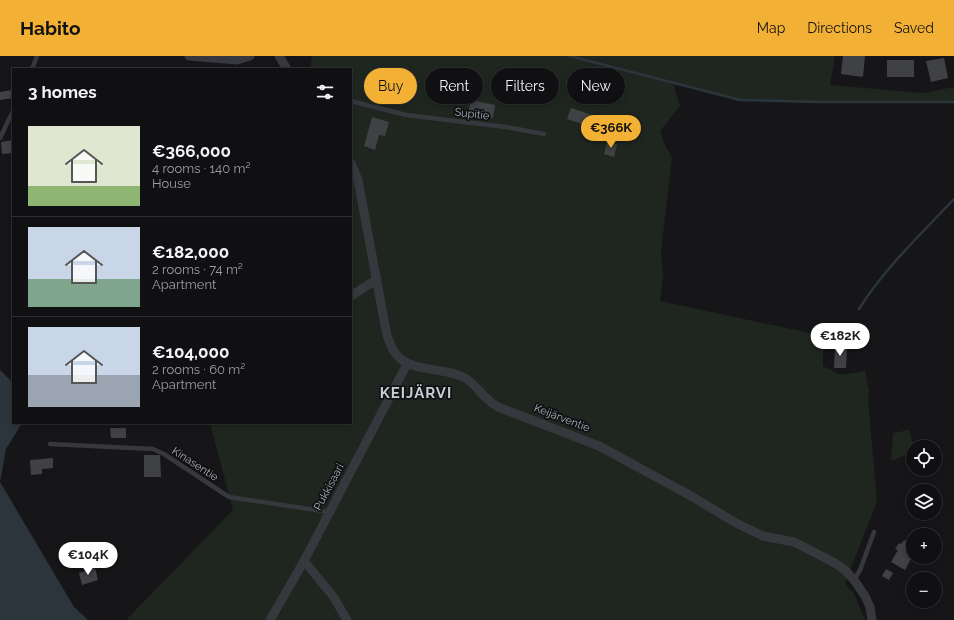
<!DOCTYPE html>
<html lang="en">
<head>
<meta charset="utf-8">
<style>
  body { margin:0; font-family:Raleway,sans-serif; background:#1e1e20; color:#f1f3f6; height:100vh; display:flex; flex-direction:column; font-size:15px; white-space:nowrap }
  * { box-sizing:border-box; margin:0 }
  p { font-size:13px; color:#9c9d9f }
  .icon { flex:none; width:22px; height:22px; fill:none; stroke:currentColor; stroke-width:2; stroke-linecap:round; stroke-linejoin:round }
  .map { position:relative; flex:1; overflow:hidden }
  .sheet { position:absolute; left:12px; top:12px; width:340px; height:356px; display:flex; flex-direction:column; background:#101012; border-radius:0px; box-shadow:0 2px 6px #0003,0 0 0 1px #303032 }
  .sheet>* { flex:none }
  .banner { position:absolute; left:364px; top:12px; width:380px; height:36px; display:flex; gap:8px }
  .tools { position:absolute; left:906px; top:384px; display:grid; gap:8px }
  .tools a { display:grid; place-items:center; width:36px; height:36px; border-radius:50%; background:#101012; box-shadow:0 2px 6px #0003,0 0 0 1px #303032; font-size:20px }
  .price { position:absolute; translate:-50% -34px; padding:0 9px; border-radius:14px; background:#fff; color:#222; font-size:13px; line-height:26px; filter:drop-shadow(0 1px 2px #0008) }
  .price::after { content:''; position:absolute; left:50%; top:24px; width:12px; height:9px; margin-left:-6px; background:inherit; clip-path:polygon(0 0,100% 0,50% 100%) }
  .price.selected { background:#f2b134; color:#111 }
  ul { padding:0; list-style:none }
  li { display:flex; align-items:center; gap:12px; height:100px; padding:0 16px }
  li+li { border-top:1px solid #303032 }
  li span { display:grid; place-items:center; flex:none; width:112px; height:80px; border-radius:0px; color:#555 }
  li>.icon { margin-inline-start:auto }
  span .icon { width:48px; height:48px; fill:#fffc; stroke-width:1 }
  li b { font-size:17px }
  h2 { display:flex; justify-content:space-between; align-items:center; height:48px; padding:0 16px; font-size:17px }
  .chip { padding:0 14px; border-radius:18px; background:#101012; box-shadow:0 2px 6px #0003,0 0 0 1px #303032; font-size:14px; line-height:36px }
  .chip.selected { background:#f2b134; color:#111 }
  header { display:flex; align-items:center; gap:24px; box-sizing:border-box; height:56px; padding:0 20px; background:#f2b134; color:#111 }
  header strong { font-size:19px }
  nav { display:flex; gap:22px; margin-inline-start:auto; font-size:14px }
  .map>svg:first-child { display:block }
  .green { fill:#1e261f }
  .water { fill:#2c353c }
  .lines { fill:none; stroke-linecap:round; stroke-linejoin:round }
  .stream { stroke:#2c353c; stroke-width:2.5 }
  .building { fill:#404145 }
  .lane { stroke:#37383d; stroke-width:4.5 }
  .street { stroke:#37383d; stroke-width:9 }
  .labels { text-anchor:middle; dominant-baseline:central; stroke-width:3.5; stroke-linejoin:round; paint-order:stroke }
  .street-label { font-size:11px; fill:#a8adb8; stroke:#111113 }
  .district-label { font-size:15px; font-weight:bold; letter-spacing:1px; fill:#c9ccd4; stroke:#111113 }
</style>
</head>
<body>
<header>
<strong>Habito</strong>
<nav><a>Map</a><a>Directions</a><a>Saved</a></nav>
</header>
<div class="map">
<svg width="954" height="564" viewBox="0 0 954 564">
  <rect width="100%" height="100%" fill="#161618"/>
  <path class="green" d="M 312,0 L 835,0 L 830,29 L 923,37 L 954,31 L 954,46 L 817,46 L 740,44 L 673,28 L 680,50 L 660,75 L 664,87 L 672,102 L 661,195 L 663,221 L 660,245 L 829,281 L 823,287 L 823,310 L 841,319 L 865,315 L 869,335 L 868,342 L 877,446 L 845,527 L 854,538 L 865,564 L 126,564 L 233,454 L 210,367 L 351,367 L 351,13 L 310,13 Z
    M 909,374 L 914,391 L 913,391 L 913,396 L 891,405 L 893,377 Z"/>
  <path class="water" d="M 0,314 L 13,327 L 13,367 L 22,367 L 6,393 L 0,426 L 74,551 L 88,564 L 0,564 Z"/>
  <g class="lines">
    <path class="stream" d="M 570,0 L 740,44 L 817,46 L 954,46
      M 859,253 C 883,214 922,177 954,143"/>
  </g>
  <path class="building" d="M 843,0 L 865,0 L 863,21 L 841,18 Z
    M 944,2 L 948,22 L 931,26 L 926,5 Z
    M 887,4 L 914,4 L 914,21 L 887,21 Z
    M 12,34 L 13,42 L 0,44 L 0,36 Z
    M 471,44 L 495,49 L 493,62 L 468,57 Z
    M 571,52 L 595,60 L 591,71 L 567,63 Z
    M 372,61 L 389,66 L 385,80 L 379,79 L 375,94 L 364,90 Z
    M 13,84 L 13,97 L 2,98 L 1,86 Z
    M 607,86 L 617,88 L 614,101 L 604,98 Z
    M 835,290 L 847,291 L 846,312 L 834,312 Z
    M 110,372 L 126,372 L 126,382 L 111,382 Z
    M 144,399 L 160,399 L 161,421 L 144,421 Z
    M 53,402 L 53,412 L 42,413 L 42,418 L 31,419 L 30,404 Z
    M 904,484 L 913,489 L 913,501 L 924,501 L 921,507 L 912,501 L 905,514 L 891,506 L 898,494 L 895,493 L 899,487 L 901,488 Z
    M 95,512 L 98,524 L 82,529 L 79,517 Z
    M 886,513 L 893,517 L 889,524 L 882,520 Z"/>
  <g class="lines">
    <path class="lane" d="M 32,13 L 37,0
      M 351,45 L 406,59 L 506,71 L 544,78
      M 0,82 L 13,55
      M 50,388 L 153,393 L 164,398 L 229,441 L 329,456
      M 854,524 L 860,514 L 874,476"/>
    <path class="street" d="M 189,0 L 237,4 L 250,0
      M 279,0 L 287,13
      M 351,107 L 358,124 L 387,280 C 390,286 392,293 395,297 C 410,317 443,311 463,321 C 476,327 483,343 498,351 L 599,390 L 691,440 L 736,467 L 763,480 L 794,486 L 835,507 L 845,514 L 854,524 L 865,540 L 870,551 L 872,564
      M 351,240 L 377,223
      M 304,505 L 333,540 L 347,564
      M 270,564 L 304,505 L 407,308"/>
  </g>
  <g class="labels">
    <g class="street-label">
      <text transform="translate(472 58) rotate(7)">Supitie</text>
      <text transform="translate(562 362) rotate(21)">Keijärventie</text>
      <text transform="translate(195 408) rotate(33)">Kinasentie</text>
      <text transform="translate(329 431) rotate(-62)">Pukkisaari</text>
    </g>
    <g class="district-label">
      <text x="416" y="337">KEIJÄRVI</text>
    </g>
  </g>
</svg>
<div class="tools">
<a><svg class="icon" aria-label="locate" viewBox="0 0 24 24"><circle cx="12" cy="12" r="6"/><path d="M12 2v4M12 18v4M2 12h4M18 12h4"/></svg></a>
<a><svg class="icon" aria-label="layers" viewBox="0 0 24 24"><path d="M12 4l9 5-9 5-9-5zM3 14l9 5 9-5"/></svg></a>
<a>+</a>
<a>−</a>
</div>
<b class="price selected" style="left:611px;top:93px">€366K</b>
<b class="price" style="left:840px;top:301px">€182K</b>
<b class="price" style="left:88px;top:520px">€104K</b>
<div class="banner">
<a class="chip selected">Buy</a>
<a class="chip">Rent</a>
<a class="chip">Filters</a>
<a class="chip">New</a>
</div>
<section class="sheet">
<h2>3 homes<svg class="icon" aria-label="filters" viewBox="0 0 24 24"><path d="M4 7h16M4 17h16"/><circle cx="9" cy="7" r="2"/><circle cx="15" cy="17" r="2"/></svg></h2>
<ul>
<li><span style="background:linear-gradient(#dfe7d0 75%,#8fb573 0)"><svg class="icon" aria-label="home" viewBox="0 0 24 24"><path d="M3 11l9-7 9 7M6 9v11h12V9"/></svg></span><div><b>€366,000</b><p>4 rooms · 140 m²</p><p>House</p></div></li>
<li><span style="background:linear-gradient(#c9d6e8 65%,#7fa58c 0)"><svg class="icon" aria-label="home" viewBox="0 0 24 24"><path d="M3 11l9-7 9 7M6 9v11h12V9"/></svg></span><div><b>€182,000</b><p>2 rooms · 74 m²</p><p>Apartment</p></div></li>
<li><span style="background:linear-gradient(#c9d6e8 60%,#9aa5b1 0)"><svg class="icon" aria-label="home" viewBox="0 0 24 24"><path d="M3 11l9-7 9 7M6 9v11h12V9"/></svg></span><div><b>€104,000</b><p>2 rooms · 60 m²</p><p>Apartment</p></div></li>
</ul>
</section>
</div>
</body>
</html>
